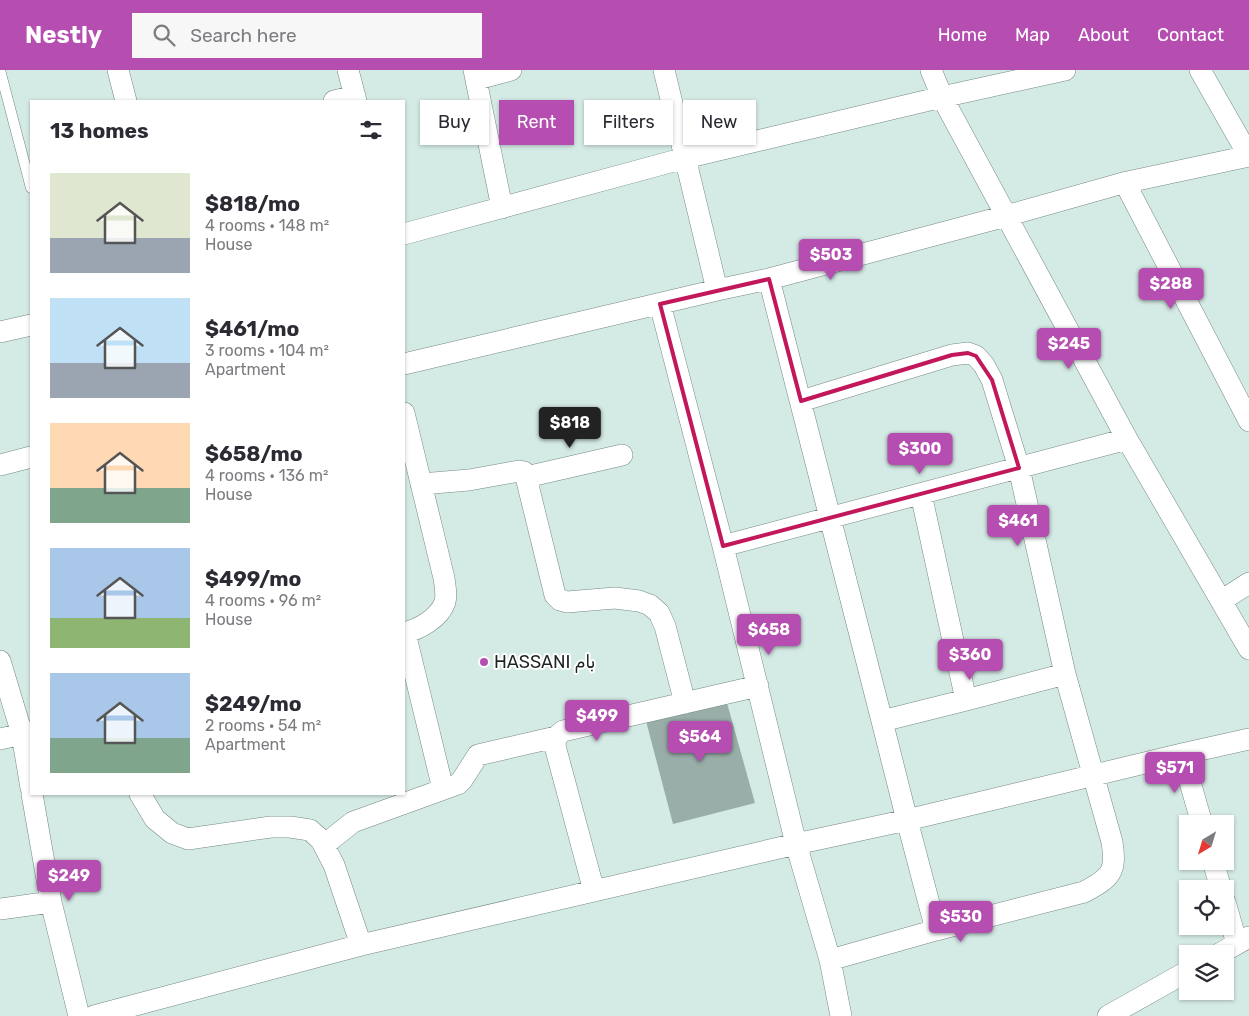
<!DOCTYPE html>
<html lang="en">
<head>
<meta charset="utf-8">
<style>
  body { margin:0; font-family:Rubik,"Noto Naskh Arabic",sans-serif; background:#f7f7f7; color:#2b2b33; height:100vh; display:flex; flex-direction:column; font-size:19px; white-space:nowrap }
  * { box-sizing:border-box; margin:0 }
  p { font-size:16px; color:#7c7c81 }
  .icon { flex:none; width:28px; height:28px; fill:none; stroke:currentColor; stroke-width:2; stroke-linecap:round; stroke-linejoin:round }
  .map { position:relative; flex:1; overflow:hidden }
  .panel { position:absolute; left:30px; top:30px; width:375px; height:695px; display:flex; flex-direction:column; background:#fff; border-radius:0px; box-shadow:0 1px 4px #0004 }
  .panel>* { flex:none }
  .banner { position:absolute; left:420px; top:30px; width:475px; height:45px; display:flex; gap:10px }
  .needle { width:32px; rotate:218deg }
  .fabs { position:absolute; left:1179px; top:745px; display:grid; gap:10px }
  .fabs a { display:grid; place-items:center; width:55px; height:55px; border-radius:0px; background:#fff; box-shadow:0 1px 4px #0004; font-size:25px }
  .price { position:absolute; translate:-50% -42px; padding:0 11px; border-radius:5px; background:#b64db0; color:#fff; font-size:16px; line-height:32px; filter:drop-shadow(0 1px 2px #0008) }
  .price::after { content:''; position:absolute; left:50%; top:30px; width:15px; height:11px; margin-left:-8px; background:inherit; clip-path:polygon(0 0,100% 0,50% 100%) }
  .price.active { background:#222; color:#fff }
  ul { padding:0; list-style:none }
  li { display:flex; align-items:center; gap:15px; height:125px; padding:0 20px }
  li span { display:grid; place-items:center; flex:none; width:140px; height:100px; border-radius:0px; color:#555 }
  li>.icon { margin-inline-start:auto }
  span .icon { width:60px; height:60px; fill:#fffc; stroke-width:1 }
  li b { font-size:21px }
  h2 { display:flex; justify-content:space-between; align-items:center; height:60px; padding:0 20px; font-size:21px }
  .pill { padding:0 18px; border-radius:0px; background:#fff; box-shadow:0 1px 4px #0004; font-size:18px; line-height:45px }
  .pill.active { background:#b64db0; color:#fff }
  header { display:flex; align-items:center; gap:30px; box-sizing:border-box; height:70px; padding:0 25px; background:#b64db0; color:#fff }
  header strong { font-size:24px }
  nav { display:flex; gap:28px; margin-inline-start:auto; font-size:18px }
  .search { width:350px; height:45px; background:#f7f7f7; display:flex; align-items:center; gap:12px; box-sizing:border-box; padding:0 18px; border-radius:0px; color:#7c7c81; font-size:19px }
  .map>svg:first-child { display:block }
  .building { fill:#99aea9 }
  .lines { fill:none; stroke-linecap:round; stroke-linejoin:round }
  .service-casing { stroke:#758985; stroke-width:11 }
  .minor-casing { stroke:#758985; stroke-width:22 }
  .service { stroke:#fff; stroke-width:10 }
  .minor { stroke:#fff; stroke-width:21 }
  .marked { fill:none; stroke:#c2185b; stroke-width:4; stroke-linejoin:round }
  .poi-dot { fill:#b64db0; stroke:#fff; stroke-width:2 }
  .labels { text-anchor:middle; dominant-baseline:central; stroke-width:4; stroke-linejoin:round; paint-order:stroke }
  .poi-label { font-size:18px; fill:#1d2523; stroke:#fff; text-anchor:start }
</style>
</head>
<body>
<header>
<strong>Nestly</strong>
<div class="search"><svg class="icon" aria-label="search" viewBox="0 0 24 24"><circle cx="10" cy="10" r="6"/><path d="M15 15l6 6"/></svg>Search here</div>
<nav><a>Home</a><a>Map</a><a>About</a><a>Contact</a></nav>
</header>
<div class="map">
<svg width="1249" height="946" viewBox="0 0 1249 946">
  <rect width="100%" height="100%" fill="#d4eae5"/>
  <path class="building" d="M 727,633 L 755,733 L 673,754 L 646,651 Z"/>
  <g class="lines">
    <g class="service-casing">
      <path id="service" d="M 0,0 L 31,118"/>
    </g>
    <g class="minor-casing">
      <path id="minor" d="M 118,0 L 126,31
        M 348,0 L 356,31
        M 474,0 L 502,138
        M 664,0 L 717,220
        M 931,0 L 942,27 L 1127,369 L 1249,579
        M 1200,0 L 1249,86
        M 477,9 L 511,0
        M 334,31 L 355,26
        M 1125,113 L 1249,351
        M 404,164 L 685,88 L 942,27 L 1065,0
        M 769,209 L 882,651 L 907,750 L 936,860
        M 660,234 L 723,476 L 796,774 L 830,890 L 841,946
        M 0,262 L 31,255
        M 404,294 L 717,220 L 769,209 L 1006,146 L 1123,113 L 1249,86
        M 801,331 L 952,285 L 968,283 L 976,286 L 984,295 L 992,310 L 1019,398 L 1065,604 L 1112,772 C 1117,803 1110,808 1084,822 L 936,860 L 830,890
        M 404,343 L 444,508 C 445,516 447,524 445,532 C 439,549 419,559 404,563
        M 0,395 L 31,387
        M 526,407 L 622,385
        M 421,414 L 469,410 L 519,401 L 524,402 L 526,407 L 555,525 L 560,530 L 567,532 L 615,528 L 639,531 L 650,535 L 659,543 L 665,556 L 685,633
        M 921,424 L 966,630
        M 723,476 L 1127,369
        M 1221,531 L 1249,513
        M 405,563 L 443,719
        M 0,591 L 22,664 L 31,718
        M 882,651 L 966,630 L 1065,604
        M 0,669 L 31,662
        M 1182,684 L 1202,754
        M 32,724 L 51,832 L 79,946
        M 140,724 L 155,749 L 172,763 L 188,769 L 271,757 L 290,757 L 310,760 L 321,770 L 334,795 L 361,875
        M 324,775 L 353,752 L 458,714 L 462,710 L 478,685 L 556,667
        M 1213,791 L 1221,819
        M 594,821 L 555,676 L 556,667 L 563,661 L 758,616
        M 1225,832 L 1237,874
        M 0,839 L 51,832
        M 1219,884 L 1249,867
        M 94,946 L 361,875 L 796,774 L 907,750 L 1182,684 L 1249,669
        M 1108,946 L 1188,901"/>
    </g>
    <use href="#service" class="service"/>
    <use href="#minor" class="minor"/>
  </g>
  <path class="marked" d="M 769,209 L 801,331 L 952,285 L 968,283 L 976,286 L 992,310 L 1019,398 L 723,476 L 660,234 Z"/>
  <circle class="poi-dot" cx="484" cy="592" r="5"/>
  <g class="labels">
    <g class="poi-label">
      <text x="494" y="592">HASSANI بام</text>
    </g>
  </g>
</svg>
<div class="fabs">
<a><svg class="needle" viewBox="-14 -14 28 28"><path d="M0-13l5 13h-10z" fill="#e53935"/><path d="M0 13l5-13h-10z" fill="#7c7c81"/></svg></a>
<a><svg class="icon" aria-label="locate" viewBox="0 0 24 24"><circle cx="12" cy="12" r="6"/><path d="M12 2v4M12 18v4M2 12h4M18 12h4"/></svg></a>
<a><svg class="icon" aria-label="layers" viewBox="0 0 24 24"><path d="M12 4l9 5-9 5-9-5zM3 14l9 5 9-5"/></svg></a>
</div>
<b class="price" style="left:831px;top:211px">$503</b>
<b class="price" style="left:1171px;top:240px">$288</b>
<b class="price" style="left:1069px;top:300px">$245</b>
<b class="price active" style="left:570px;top:379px">$818</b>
<b class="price" style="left:920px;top:405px">$300</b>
<b class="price" style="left:1018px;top:477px">$461</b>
<b class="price" style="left:769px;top:586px">$658</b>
<b class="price" style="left:970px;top:611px">$360</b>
<b class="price" style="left:597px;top:672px">$499</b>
<b class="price" style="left:700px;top:693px">$564</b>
<b class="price" style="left:1175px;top:724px">$571</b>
<b class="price" style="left:69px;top:832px">$249</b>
<b class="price" style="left:961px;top:873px">$530</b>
<div class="banner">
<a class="pill">Buy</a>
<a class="pill active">Rent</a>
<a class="pill">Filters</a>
<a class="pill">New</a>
</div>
<section class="panel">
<h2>13 homes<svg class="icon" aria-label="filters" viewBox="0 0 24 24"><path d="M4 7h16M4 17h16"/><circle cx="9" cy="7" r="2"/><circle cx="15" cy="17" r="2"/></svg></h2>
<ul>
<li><span style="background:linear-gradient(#dfe7d0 65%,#9aa5b1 0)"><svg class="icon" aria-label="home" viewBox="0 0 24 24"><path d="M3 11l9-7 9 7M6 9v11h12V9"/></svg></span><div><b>$818/mo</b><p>4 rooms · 148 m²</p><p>House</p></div></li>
<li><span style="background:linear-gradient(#bfe0f5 65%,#9aa5b1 0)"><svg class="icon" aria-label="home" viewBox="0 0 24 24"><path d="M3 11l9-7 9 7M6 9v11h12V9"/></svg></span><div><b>$461/mo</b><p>3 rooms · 104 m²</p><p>Apartment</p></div></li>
<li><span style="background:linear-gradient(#ffd9b3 65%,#7fa58c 0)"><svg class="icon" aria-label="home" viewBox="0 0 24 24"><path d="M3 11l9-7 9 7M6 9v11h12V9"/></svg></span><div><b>$658/mo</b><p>4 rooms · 136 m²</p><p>House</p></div></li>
<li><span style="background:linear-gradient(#a9c7e8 70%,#8fb573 0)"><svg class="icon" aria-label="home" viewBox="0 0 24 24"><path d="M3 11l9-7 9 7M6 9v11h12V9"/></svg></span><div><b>$499/mo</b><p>4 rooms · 96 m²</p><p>House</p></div></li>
<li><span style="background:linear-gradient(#a9c7e8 65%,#7fa58c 0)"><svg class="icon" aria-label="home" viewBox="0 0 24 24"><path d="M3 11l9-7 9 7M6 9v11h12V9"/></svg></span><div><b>$249/mo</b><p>2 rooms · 54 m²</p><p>Apartment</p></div></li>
</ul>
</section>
</div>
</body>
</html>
